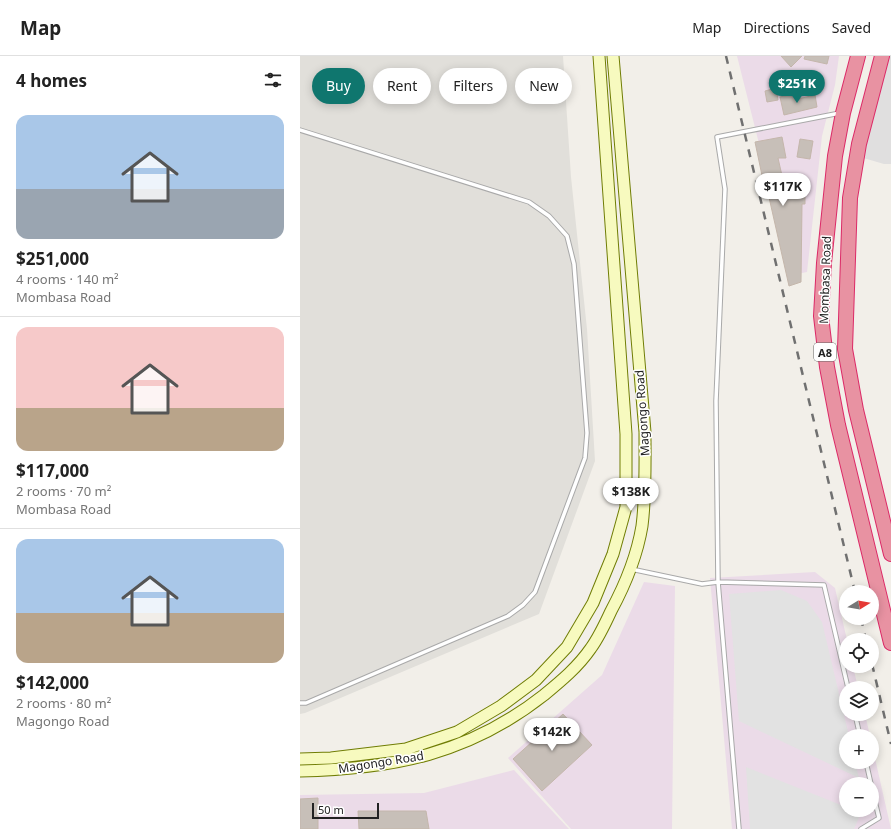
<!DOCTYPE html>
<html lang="en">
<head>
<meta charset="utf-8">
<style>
  body { margin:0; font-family:"Noto Sans",sans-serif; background:#f6f6f6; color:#222; height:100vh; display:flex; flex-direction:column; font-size:15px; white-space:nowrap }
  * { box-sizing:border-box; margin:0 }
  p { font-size:13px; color:#767676 }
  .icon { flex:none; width:22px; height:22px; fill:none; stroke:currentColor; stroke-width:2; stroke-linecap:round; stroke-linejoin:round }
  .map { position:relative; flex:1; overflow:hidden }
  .sheet { display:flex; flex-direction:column; background:#fff; width:300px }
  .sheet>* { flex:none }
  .hud { position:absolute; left:12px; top:12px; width:380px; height:36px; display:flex; gap:8px }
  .needle { width:26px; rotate:79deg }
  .fabs { position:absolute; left:539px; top:529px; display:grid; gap:8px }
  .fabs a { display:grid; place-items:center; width:40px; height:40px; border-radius:50%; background:#fff; box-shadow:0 2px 10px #0003; font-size:20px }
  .scale { position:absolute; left:12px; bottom:10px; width:67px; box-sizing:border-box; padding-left:4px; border:2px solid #222; border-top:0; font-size:11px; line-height:14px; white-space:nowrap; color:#222; -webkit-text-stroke:3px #fff; paint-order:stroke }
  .price { position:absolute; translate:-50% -34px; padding:0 9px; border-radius:14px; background:#fff; color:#222; font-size:13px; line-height:26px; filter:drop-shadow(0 1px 2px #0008) }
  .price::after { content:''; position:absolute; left:50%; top:24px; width:12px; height:9px; margin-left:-6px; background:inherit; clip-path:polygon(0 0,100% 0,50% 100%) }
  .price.current { background:#0f766e; color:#fff }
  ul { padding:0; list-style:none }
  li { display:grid; align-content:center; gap:8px; height:212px; padding:0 16px }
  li+li { border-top:1px solid #e0e0e0 }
  li span { display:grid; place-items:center; height:124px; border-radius:12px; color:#555 }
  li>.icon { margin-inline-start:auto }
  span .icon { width:72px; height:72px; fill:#fffc; stroke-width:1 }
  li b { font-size:17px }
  h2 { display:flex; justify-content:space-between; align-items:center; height:48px; padding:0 16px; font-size:17px }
  .tag { padding:0 14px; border-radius:18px; background:#fff; box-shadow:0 2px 10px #0003; font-size:14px; line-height:36px }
  .tag.current { background:#0f766e; color:#fff }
  header { display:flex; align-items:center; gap:24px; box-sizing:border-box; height:56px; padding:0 20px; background:#fff; border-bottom:1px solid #e0e0e0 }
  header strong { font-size:19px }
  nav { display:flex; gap:22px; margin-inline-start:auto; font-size:14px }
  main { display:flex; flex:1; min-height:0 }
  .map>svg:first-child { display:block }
  .residential { fill:#e0dfdf }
  .industrial { fill:#ebdbe8; fill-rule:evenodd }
  .airport { fill:#e1dfda }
  .parking { fill:#e2e2e2 }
  .building { fill:#c7bfb8; stroke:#c4b6ab }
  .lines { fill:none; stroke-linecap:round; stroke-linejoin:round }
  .lane-casing { stroke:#a9a9a9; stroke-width:5.5 }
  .secondary-casing { stroke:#707d05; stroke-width:13 }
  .highway-casing { stroke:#dc2a67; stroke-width:16 }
  .lane { stroke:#fff; stroke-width:3.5 }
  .secondary { stroke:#f7fabf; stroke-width:11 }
  .highway { stroke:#e892a2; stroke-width:14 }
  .rail { stroke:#707070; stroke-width:2.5; stroke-dasharray:8 8; stroke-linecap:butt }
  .labels { text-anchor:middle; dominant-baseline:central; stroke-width:3; stroke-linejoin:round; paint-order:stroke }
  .shield { fill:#fff; stroke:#646464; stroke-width:1 }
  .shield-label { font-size:11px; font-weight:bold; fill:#222 }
  .street-label { font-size:12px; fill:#222; stroke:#fff }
</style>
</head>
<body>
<header>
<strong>Map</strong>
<nav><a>Map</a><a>Directions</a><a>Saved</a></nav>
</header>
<main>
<section class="sheet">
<h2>4 homes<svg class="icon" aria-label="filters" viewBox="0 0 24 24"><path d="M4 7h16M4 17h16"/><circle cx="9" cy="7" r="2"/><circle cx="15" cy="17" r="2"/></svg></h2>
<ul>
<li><span style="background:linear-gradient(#a9c7e8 60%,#9aa5b1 0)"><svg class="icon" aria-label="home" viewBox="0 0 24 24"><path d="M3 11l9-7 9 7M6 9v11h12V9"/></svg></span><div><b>$251,000</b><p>4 rooms · 140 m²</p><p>Mombasa Road</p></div></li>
<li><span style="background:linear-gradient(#f6c9c9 65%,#b9a48a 0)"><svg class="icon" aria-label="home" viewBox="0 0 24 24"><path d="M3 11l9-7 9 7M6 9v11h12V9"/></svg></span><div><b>$117,000</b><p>2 rooms · 70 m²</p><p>Mombasa Road</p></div></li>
<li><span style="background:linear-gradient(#a9c7e8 60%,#b9a48a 0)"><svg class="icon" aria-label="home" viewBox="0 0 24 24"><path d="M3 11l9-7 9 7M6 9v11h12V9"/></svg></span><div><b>$142,000</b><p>2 rooms · 80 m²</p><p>Magongo Road</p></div></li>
</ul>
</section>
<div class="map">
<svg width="591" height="773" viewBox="0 0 591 773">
  <rect width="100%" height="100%" fill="#f2efe9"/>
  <path class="residential" d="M 575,0 L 591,0 L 591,108 L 584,108 L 553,99 Z"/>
  <path class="industrial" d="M 437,0 L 539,0 L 535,29 L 522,80 L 507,216 L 492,219 Z
    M 515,516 L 535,532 L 547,584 L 546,610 L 553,610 L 558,632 L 546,632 L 546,658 L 565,658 L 570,680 L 546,680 L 546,706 L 572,706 L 572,689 L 591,773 L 432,773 L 410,522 ZM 546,728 L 572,728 L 572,754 L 546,754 Z
    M 344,526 L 375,530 L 372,773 L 271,773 L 208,702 L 302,619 Z
    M 214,714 L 269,773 L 0,773 L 0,739 L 124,737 Z"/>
  <path class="airport" d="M 0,0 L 263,0 L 271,121 L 287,273 L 295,405 L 239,558 L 5,657 L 0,658 Z"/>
  <path class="parking" d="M 481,534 L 507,545 L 522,566 L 549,680 L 546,680 L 546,706 L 555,706 L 559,722 L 439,665 L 429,538 Z
    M 446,711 L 546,751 L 546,754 L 553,754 L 561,757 L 554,773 L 450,773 Z"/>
  <path class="building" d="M 481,0 L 502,0 L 491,11 Z
    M 505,0 L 529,0 L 527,8 L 504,3 Z
    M 476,32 L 478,44 L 467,46 L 465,35 Z
    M 497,37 L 498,43 L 515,39 L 517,51 L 484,59 L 480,41 Z
    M 482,81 L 486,102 L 478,102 L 485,133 L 505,134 L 505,148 L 502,148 L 501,226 L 489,230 L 466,128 L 464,129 L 455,86 Z
    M 500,83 L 513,85 L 510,103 L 497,101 Z
    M 263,658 L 292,689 L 242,735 L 213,703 Z
    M 18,742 L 18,773 L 0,773 L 0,743 Z
    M 58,755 L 126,755 L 129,773 L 59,773 Z"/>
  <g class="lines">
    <g class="lane-casing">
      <path id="lane" d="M 0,74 L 229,146 L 249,160 L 267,180 L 274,208 L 287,377 L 285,402 L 235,536 L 223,549 L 208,560 L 6,647 L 0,647
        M 331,513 L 402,528 L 418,526 L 524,529 L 548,632
        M 555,658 L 560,680
        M 566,706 L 571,728
        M 439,773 L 418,526 L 416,345 L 425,133 L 417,81 L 540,57
        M 561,773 L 579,762 L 572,733"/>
    </g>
    <g class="secondary-casing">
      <path id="secondary" d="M 0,703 L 31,702 L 106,693 L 157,676 L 201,650 L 236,624 L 267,591 L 293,547 L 313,498 L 326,451 L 326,378 L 299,0
        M 0,715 C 93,713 169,698 244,639 C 261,625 278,611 291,592 C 299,581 305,568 311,555 C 325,529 337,500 342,470 C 346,439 345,408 345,376 L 313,0"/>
    </g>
    <g class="highway-casing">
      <path id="highway" d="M 558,0 L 543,57 L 535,100 L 524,207 L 521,260 L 527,311 L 538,369 L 591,587
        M 582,0 L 559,88 L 550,142 L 545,293 L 556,354 L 591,498"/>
    </g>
    <use href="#lane" class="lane"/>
    <use href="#secondary" class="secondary"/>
    <use href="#highway" class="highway"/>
    <path class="rail" d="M 426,0 L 555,536
      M 561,562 L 566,584
      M 572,608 L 591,688"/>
  </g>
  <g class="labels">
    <rect class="shield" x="514" y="287" width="22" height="18" rx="3"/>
    <g class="shield-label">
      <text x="525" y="296">A8</text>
    </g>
    <g class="street-label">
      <text transform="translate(525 224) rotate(-88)">Mombasa Road</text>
      <text transform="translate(342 357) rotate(-94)">Magongo Road</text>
      <text transform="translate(81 706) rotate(-9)">Magongo Road</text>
    </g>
  </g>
</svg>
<div class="fabs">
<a><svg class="needle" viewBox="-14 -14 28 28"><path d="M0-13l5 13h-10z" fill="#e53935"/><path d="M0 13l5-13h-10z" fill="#767676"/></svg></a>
<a><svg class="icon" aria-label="locate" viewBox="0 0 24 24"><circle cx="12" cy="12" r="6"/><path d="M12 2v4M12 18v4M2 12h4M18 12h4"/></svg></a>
<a><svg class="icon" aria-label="layers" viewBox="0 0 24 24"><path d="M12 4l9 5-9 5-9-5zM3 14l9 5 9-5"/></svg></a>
<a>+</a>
<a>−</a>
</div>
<div class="scale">50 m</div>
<b class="price current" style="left:497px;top:48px">$251K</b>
<b class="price" style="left:483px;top:151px">$117K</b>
<b class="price" style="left:331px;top:456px">$138K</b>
<b class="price" style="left:252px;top:696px">$142K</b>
<div class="hud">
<a class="tag current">Buy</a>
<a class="tag">Rent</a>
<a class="tag">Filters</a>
<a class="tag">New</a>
</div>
</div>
</main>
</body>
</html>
